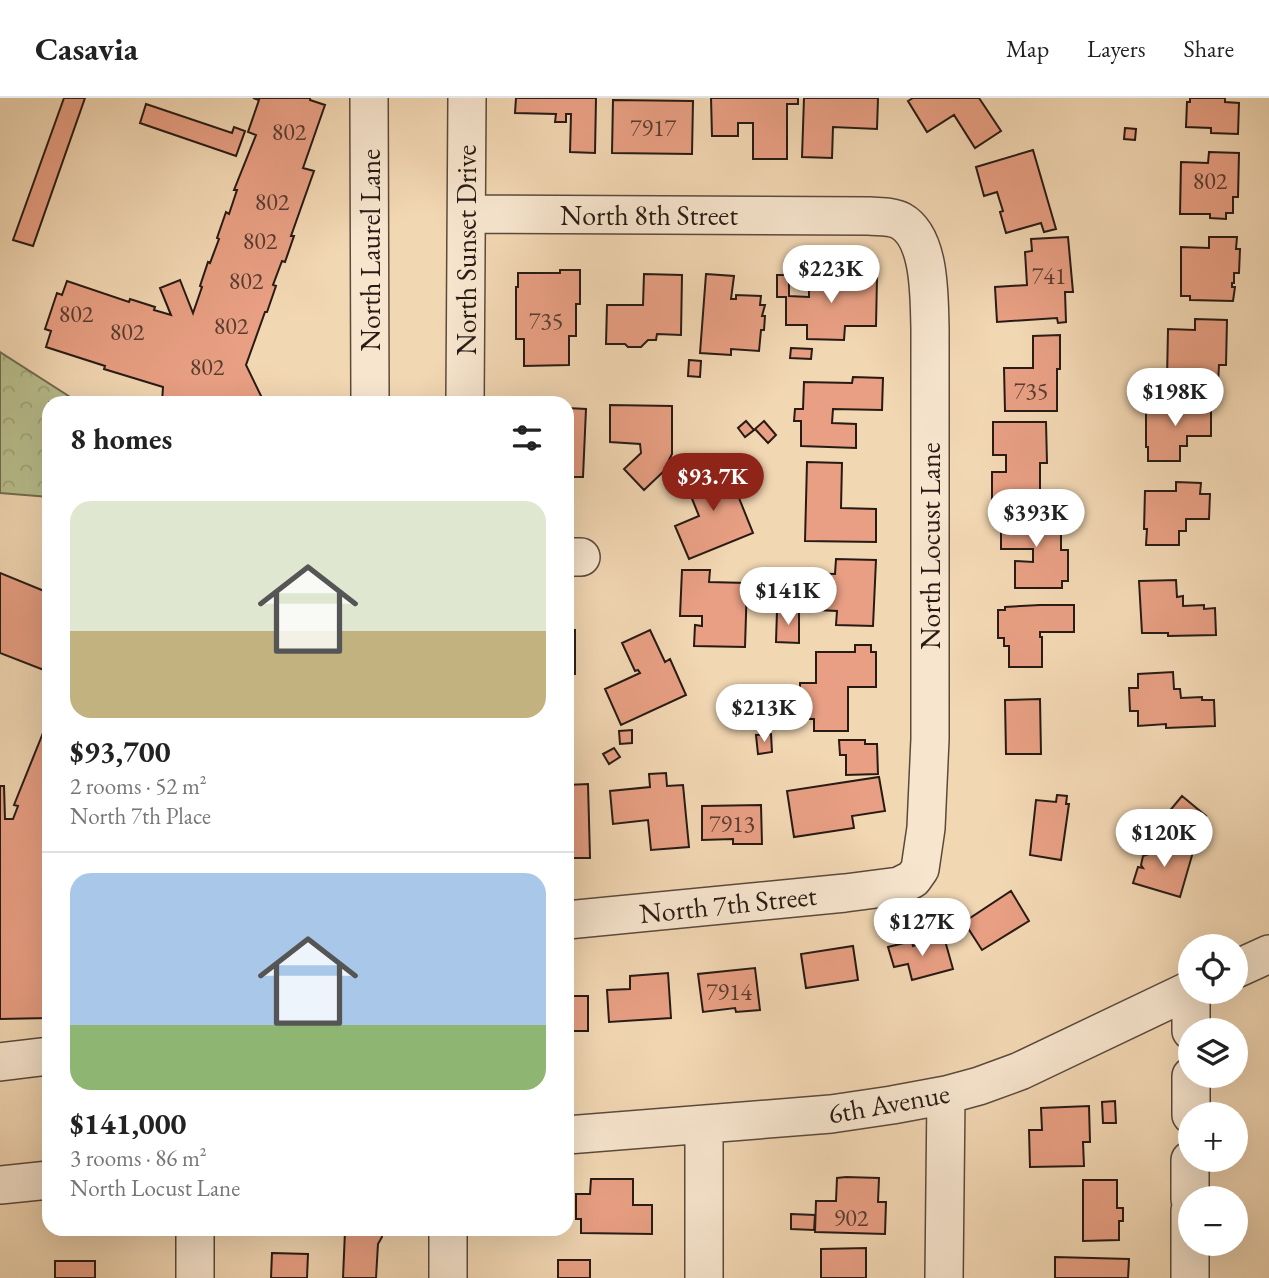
<!DOCTYPE html>
<html lang="en">
<head>
<meta charset="utf-8">
<style>
  body { margin:0; font-family:"EB Garamond",serif; background:#f6f6f6; color:#222; height:100vh; display:flex; flex-direction:column; font-size:26px; white-space:nowrap }
  * { box-sizing:border-box; margin:0 }
  p { font-size:23px; color:#767676 }
  .icon { flex:none; width:38px; height:38px; fill:none; stroke:currentColor; stroke-width:2; stroke-linecap:round; stroke-linejoin:round }
  .map { position:relative; flex:1; overflow:hidden }
  .details { position:absolute; left:42px; top:298px; width:532px; height:840px; display:flex; flex-direction:column; background:#fff; border-radius:21px; box-shadow:0 7px 28px #0002 }
  .details>* { flex:none }
  .buttons { position:absolute; left:1178px; top:836px; display:grid; gap:14px }
  .buttons a { display:grid; place-items:center; width:70px; height:70px; border-radius:50%; background:#fff; box-shadow:0 7px 28px #0002; font-size:35px }
  .price { position:absolute; translate:-50% -60px; padding:0 16px; border-radius:24px; background:#fff; color:#222; font-size:23px; line-height:46px; filter:drop-shadow(0 2px 4px #0008) }
  .price::after { content:''; position:absolute; left:50%; top:42px; width:21px; height:16px; margin-left:-10px; background:inherit; clip-path:polygon(0 0,100% 0,50% 100%) }
  .price.on { background:#8f2418; color:#fff }
  ul { padding:0; list-style:none }
  li { display:grid; align-content:center; gap:14px; height:371px; padding:0 28px }
  li+li { border-top:2px solid #e0e0e0 }
  li span { display:grid; place-items:center; height:217px; border-radius:21px; color:#555 }
  li>.icon { margin-inline-start:auto }
  span .icon { width:126px; height:126px; fill:#fffc; stroke-width:1 }
  li b { font-size:30px }
  h2 { display:flex; justify-content:space-between; align-items:center; height:84px; padding:0 28px; font-size:30px }
  header { display:flex; align-items:center; gap:42px; box-sizing:border-box; height:98px; padding:0 35px; background:#fff; border-bottom:2px solid #e0e0e0 }
  header strong { font-size:33px }
  nav { display:flex; gap:38px; margin-inline-start:auto; font-size:24px }
  .map>svg:first-child { display:block }
  .forest { fill:url(#forest-crowns); stroke:#706c51; stroke-width:2 }
  .building { fill:#e89f83; stroke:#281b15; stroke-width:2 }
  .lines { fill:none; stroke-linecap:round; stroke-linejoin:round }
  .minor-casing { stroke:#5a4a3c; stroke-width:40 }
  .minor { stroke:#f7e5ce; stroke-width:37 }
  .labels { text-anchor:middle; dominant-baseline:central; stroke-width:6; stroke-linejoin:round; paint-order:stroke }
  .number-label { font-size:24px; fill:#583c30 }
  .street-label { font-size:28px; fill:#281b15; stroke:#f7e5ce }
</style>
</head>
<body>
<header>
<strong>Casavia</strong>
<nav><a>Map</a><a>Layers</a><a>Share</a></nav>
</header>
<div class="map">
<svg width="1269" height="1180" viewBox="0 0 1269 1180">
  <defs>
    <pattern id="forest-crowns" width="20" height="18" patternUnits="userSpaceOnUse" patternTransform="scale(1.75)"><rect width="20" height="18" fill="#b9be8d"/><path d="M2 6a3 3 0 1 1 6 0M12 15a3 3 0 1 1 6 0" fill="none" stroke="#9fa379"/></pattern>
  </defs>
  <rect width="100%" height="100%" fill="#f2d7b3"/>
  <filter id="stains"><feTurbulence type="fractalNoise" baseFrequency=".00286" numOctaves="4"/><feColorMatrix values="0 0 0 0 .2 0 0 0 0 .09 0 0 0 0 .02 0 0 0 .5 -.17"/></filter>
  <radialGradient id="worn" r=".72"><stop offset=".6" stop-color="#630" stop-opacity="0"/><stop offset="1" stop-color="#630" stop-opacity=".3"/></radialGradient>
  <path class="forest" d="M 0,254 L 78,304 L 49,304 L 49,399 L 0,395 Z"/>
  <path class="building" d="M 64,0 L 85,0 L 33,148 L 13,142 Z
    M 253,0 L 310,0 L 310,2 L 325,7 L 303,70 L 314,73 L 291,138 L 294,138 L 285,164 L 282,163 L 273,187 L 276,188 L 267,214 L 265,214 L 246,267 L 264,304 L 162,304 L 163,289 L 104,271 L 105,268 L 46,249 L 51,233 L 45,231 L 57,195 L 62,197 L 67,183 L 129,204 L 130,201 L 155,209 L 154,212 L 171,217 L 160,190 L 180,182 L 193,215 L 202,189 L 200,188 L 208,164 L 210,165 L 219,141 L 217,140 L 226,114 L 229,116 L 237,92 L 234,92 L 256,37 L 248,34 L 259,2 Z
    M 516,0 L 596,0 L 595,55 L 570,54 L 571,16 L 566,16 L 566,24 L 555,24 L 556,16 L 515,15 Z
    M 711,0 L 798,0 L 798,6 L 787,6 L 787,61 L 753,61 L 753,25 L 738,25 L 738,38 L 712,38 Z
    M 804,0 L 878,0 L 877,31 L 833,29 L 832,60 L 802,59 Z
    M 913,0 L 979,0 L 1001,33 L 975,50 L 954,17 L 927,34 L 908,3 Z
    M 1190,0 L 1225,0 L 1225,4 L 1239,5 L 1238,36 L 1211,35 L 1211,30 L 1186,29 L 1187,4 L 1190,4 Z
    M 613,2 L 693,3 L 692,56 L 612,55 Z
    M 146,6 L 232,35 L 234,29 L 245,33 L 236,58 L 140,25 Z
    M 1125,30 L 1136,31 L 1135,42 L 1124,41 Z
    M 1033,52 L 1056,131 L 1044,134 L 1041,125 L 1006,135 L 1000,114 L 1003,113 L 997,94 L 984,98 L 976,69 Z
    M 1209,54 L 1239,55 L 1238,99 L 1233,99 L 1233,115 L 1226,115 L 1226,121 L 1210,120 L 1210,116 L 1180,116 L 1181,64 L 1208,65 Z
    M 1068,139 L 1073,194 L 1065,194 L 1066,224 L 1058,225 L 1057,220 L 997,224 L 995,189 L 1027,187 L 1025,154 L 1032,153 L 1031,141 Z
    M 1209,139 L 1237,139 L 1236,151 L 1240,151 L 1239,175 L 1234,175 L 1234,185 L 1232,185 L 1232,189 L 1235,189 L 1233,203 L 1190,202 L 1190,198 L 1181,198 L 1181,149 L 1209,150 Z
    M 560,172 L 580,172 L 580,206 L 576,206 L 576,238 L 569,238 L 569,267 L 524,268 L 524,241 L 516,241 L 516,189 L 518,189 L 518,175 L 560,175 Z
    M 644,176 L 682,177 L 681,237 L 657,236 L 656,242 L 648,242 L 641,249 L 628,249 L 625,246 L 606,246 L 607,207 L 643,207 Z
    M 706,176 L 734,178 L 731,201 L 736,201 L 736,197 L 761,198 L 760,207 L 765,207 L 762,218 L 765,218 L 764,232 L 761,232 L 759,253 L 731,251 L 731,257 L 700,255 Z
    M 777,177 L 789,177 L 789,198 L 809,199 L 809,179 L 877,179 L 876,228 L 845,228 L 844,242 L 807,241 L 807,227 L 786,227 L 786,199 L 777,199 Z
    M 1195,221 L 1227,222 L 1226,267 L 1219,267 L 1218,286 L 1198,285 L 1198,282 L 1167,282 L 1168,231 L 1195,232 Z
    M 1060,237 L 1060,271 L 1057,271 L 1057,313 L 1005,313 L 1004,270 L 1033,270 L 1033,238 Z
    M 791,250 L 812,251 L 811,261 L 790,260 Z
    M 689,262 L 701,263 L 700,279 L 688,278 Z
    M 853,279 L 883,280 L 882,312 L 833,311 L 832,325 L 856,326 L 856,350 L 801,348 L 801,323 L 794,323 L 795,311 L 803,311 L 804,284 L 852,285 Z
    M 1177,300 L 1201,300 L 1201,312 L 1211,312 L 1211,338 L 1187,338 L 1187,348 L 1180,348 L 1180,363 L 1148,363 L 1148,349 L 1146,349 L 1146,309 L 1177,309 Z
    M 610,307 L 672,308 L 672,356 L 663,374 L 644,392 L 624,371 L 641,355 L 640,346 L 610,344 Z
    M 567,310 L 586,311 L 583,379 L 567,379 Z
    M 746,323 L 754,332 L 745,339 L 738,330 Z
    M 764,323 L 776,337 L 768,345 L 755,331 Z
    M 993,324 L 1046,324 L 1047,365 L 1040,365 L 1040,401 L 992,401 L 992,374 L 1006,374 L 1006,357 L 993,357 Z
    M 807,364 L 842,365 L 841,410 L 876,411 L 876,444 L 805,443 Z
    M 725,365 L 753,435 L 689,461 L 675,428 L 699,418 L 684,381 Z
    M 1176,384 L 1201,385 L 1200,396 L 1210,396 L 1209,421 L 1186,421 L 1186,433 L 1179,433 L 1179,447 L 1146,447 L 1147,431 L 1144,431 L 1145,393 L 1176,393 Z
    M 1001,415 L 1061,415 L 1061,452 L 1068,452 L 1068,483 L 1062,483 L 1062,490 L 1015,490 L 1015,463 L 1033,464 L 1033,451 L 1001,451 Z
    M 836,461 L 876,462 L 873,528 L 836,527 L 837,513 L 798,511 L 799,475 L 835,476 Z
    M 682,472 L 710,472 L 709,484 L 747,485 L 745,549 L 694,548 L 695,527 L 702,528 L 702,518 L 680,518 Z
    M 760,473 L 771,473 L 771,489 L 760,489 Z
    M 0,475 L 49,495 L 49,574 L 0,555 Z
    M 1176,482 L 1177,499 L 1183,498 L 1183,508 L 1204,507 L 1204,511 L 1215,510 L 1216,537 L 1168,538 L 1168,535 L 1142,535 L 1139,483 Z
    M 1040,507 L 1074,507 L 1074,534 L 1040,534 L 1040,539 L 1042,539 L 1042,569 L 1009,569 L 1009,548 L 1004,548 L 1004,540 L 998,540 L 998,512 L 1005,512 L 1005,509 Z
    M 777,513 L 799,514 L 799,545 L 776,544 Z
    M 567,532 L 575,532 L 575,576 L 567,576 Z
    M 650,532 L 665,564 L 670,561 L 686,597 L 621,627 L 605,591 L 640,575 L 638,572 L 635,573 L 622,545 Z
    M 855,547 L 871,547 L 871,554 L 876,554 L 876,589 L 848,589 L 848,633 L 814,633 L 814,621 L 800,621 L 800,585 L 816,585 L 816,554 L 855,554 Z
    M 1173,574 L 1174,591 L 1180,591 L 1181,600 L 1202,599 L 1202,602 L 1214,602 L 1215,628 L 1166,630 L 1166,626 L 1138,628 L 1138,613 L 1130,613 L 1129,590 L 1138,590 L 1138,576 Z
    M 1040,601 L 1041,656 L 1006,656 L 1005,602 Z
    M 49,620 L 49,920 L 0,921 L 0,688 L 4,688 L 5,721 L 13,721 L 18,708 L 14,707 Z
    M 632,632 L 632,645 L 620,646 L 619,633 Z
    M 771,636 L 772,654 L 758,656 L 756,637 Z
    M 839,642 L 865,642 L 865,646 L 877,646 L 878,676 L 846,677 L 846,657 L 840,657 Z
    M 614,650 L 620,659 L 609,666 L 603,656 Z
    M 666,675 L 667,688 L 683,687 L 689,749 L 651,752 L 648,722 L 613,726 L 610,693 L 650,689 L 649,676 Z
    M 879,679 L 885,713 L 852,718 L 854,730 L 794,739 L 787,693 Z
    M 588,686 L 590,760 L 567,760 L 567,687 Z
    M 1057,697 L 1067,698 L 1066,706 L 1069,706 L 1061,762 L 1030,757 L 1036,702 L 1056,704 Z
    M 1182,698 L 1206,718 L 1186,742 L 1162,722 Z
    M 761,707 L 762,746 L 733,746 L 733,741 L 702,742 L 702,708 Z
    M 1154,743 L 1193,754 L 1180,799 L 1133,785 L 1138,769 L 1143,770 L 1141,767 L 1143,758 L 1149,756 Z
    M 1011,793 L 1029,823 L 982,852 L 964,824 Z
    M 944,839 L 953,871 L 912,882 L 908,866 L 894,869 L 888,849 L 912,843 L 913,848 Z
    M 853,848 L 858,882 L 806,890 L 801,856 Z
    M 755,870 L 760,912 L 736,914 L 735,910 L 703,914 L 698,876 Z
    M 668,875 L 671,920 L 609,924 L 607,892 L 630,891 L 630,878 Z
    M 567,898 L 588,898 L 588,933 L 567,933 Z
    M 1115,1003 L 1116,1025 L 1103,1025 L 1102,1004 Z
    M 1089,1008 L 1090,1044 L 1083,1044 L 1084,1068 L 1030,1069 L 1029,1032 L 1042,1032 L 1041,1010 Z
    M 846,1079 L 879,1080 L 878,1104 L 886,1104 L 885,1136 L 815,1134 L 816,1103 L 836,1103 L 837,1080 Z
    M 591,1081 L 633,1081 L 633,1107 L 652,1107 L 652,1136 L 581,1135 L 581,1121 L 576,1121 L 576,1096 L 590,1096 Z
    M 1083,1082 L 1117,1082 L 1117,1110 L 1123,1110 L 1123,1123 L 1119,1123 L 1119,1142 L 1083,1143 Z
    M 791,1116 L 815,1117 L 814,1132 L 791,1131 Z
    M 377,1130 L 380,1133 L 382,1139 L 378,1146 L 376,1180 L 343,1180 L 345,1133 L 366,1134 L 369,1130 Z
    M 866,1150 L 866,1180 L 821,1180 L 821,1151 Z
    M 272,1155 L 308,1156 L 307,1180 L 271,1180 Z
    M 1055,1159 L 1129,1161 L 1128,1180 L 1055,1180 Z
    M 558,1162 L 590,1162 L 590,1180 L 558,1180 Z
    M 55,1163 L 95,1163 L 95,1180 L 55,1180 Z"/>
  <g class="lines">
    <g class="minor-casing">
      <path id="minor" d="M 369,0 L 370,304
        M 467,116 L 869,118 C 879,119 892,118 901,123 C 931,140 929,200 930,230 L 930,641 L 926,730 L 920,771 L 913,781 L 899,788 L 845,795 L 567,822
        M 465,304 L 467,0
        M 567,459 L 581,459
        M 1236,871 L 1269,856
        M 1191,933 L 1191,894
        M 0,964 L 49,958
        M 1191,1017 L 1191,978
        M 567,1037 L 831,1016 L 892,1007 L 946,997 L 979,988 L 1020,973 L 1190,892
        M 0,1087 L 49,1082
        M 1190,1101 L 1190,1062
        M 195,1130 L 195,1180
        M 448,1180 L 448,1130
        M 704,1180 L 704,1027
        M 944,1180 L 946,997
        M 1190,1180 L 1190,1112"/>
    </g>
    <use href="#minor" class="minor"/>
  </g>
  <g class="labels">
    <g class="number-label">
      <text x="653" y="29">7917</text>
      <text x="289" y="33">802</text>
      <text x="1210" y="82">802</text>
      <text x="272" y="103">802</text>
      <text x="260" y="142">802</text>
      <text x="1049" y="177">741</text>
      <text x="246" y="182">802</text>
      <text x="76" y="215">802</text>
      <text x="546" y="222">735</text>
      <text x="231" y="227">802</text>
      <text x="127" y="233">802</text>
      <text x="207" y="268">802</text>
      <text x="1031" y="292">735</text>
      <text x="732" y="725">7913</text>
      <text x="729" y="893">7914</text>
      <text x="851" y="1119">902</text>
    </g>
    <g class="street-label">
      <text x="649" y="117">North 8th Street</text>
      <text transform="translate(370 152) rotate(-90)">North Laurel Lane</text>
      <text transform="translate(466 152) rotate(-90)">North Sunset Drive</text>
      <text transform="translate(930 448) rotate(-90)">North Locust Lane</text>
      <text transform="translate(728 806) rotate(-6)">North 7th Street</text>
      <text transform="translate(889 1005) rotate(-10)">6th Avenue</text>
    </g>
  </g>
  <rect width="100%" height="100%" filter="url(#stains)"/>
  <rect width="100%" height="100%" fill="url(#worn)"/>
</svg>
<div class="buttons">
<a><svg class="icon" aria-label="locate" viewBox="0 0 24 24"><circle cx="12" cy="12" r="6"/><path d="M12 2v4M12 18v4M2 12h4M18 12h4"/></svg></a>
<a><svg class="icon" aria-label="layers" viewBox="0 0 24 24"><path d="M12 4l9 5-9 5-9-5zM3 14l9 5 9-5"/></svg></a>
<a>+</a>
<a>−</a>
</div>
<b class="price" style="left:831px;top:207px">$223K</b>
<b class="price" style="left:1175px;top:330px">$198K</b>
<b class="price on" style="left:713px;top:415px">$93.7K</b>
<b class="price" style="left:1036px;top:451px">$393K</b>
<b class="price" style="left:788px;top:529px">$141K</b>
<b class="price" style="left:764px;top:646px">$213K</b>
<b class="price" style="left:1164px;top:771px">$120K</b>
<b class="price" style="left:922px;top:860px">$127K</b>
<section class="details">
<h2>8 homes<svg class="icon" aria-label="filters" viewBox="0 0 24 24"><path d="M4 7h16M4 17h16"/><circle cx="9" cy="7" r="2"/><circle cx="15" cy="17" r="2"/></svg></h2>
<ul>
<li><span style="background:linear-gradient(#dfe7d0 60%,#c2b280 0)"><svg class="icon" aria-label="home" viewBox="0 0 24 24"><path d="M3 11l9-7 9 7M6 9v11h12V9"/></svg></span><div><b>$93,700</b><p>2 rooms · 52 m²</p><p>North 7th Place</p></div></li>
<li><span style="background:linear-gradient(#a9c7e8 70%,#8fb573 0)"><svg class="icon" aria-label="home" viewBox="0 0 24 24"><path d="M3 11l9-7 9 7M6 9v11h12V9"/></svg></span><div><b>$141,000</b><p>3 rooms · 86 m²</p><p>North Locust Lane</p></div></li>
</ul>
</section>
</div>
</body>
</html>
